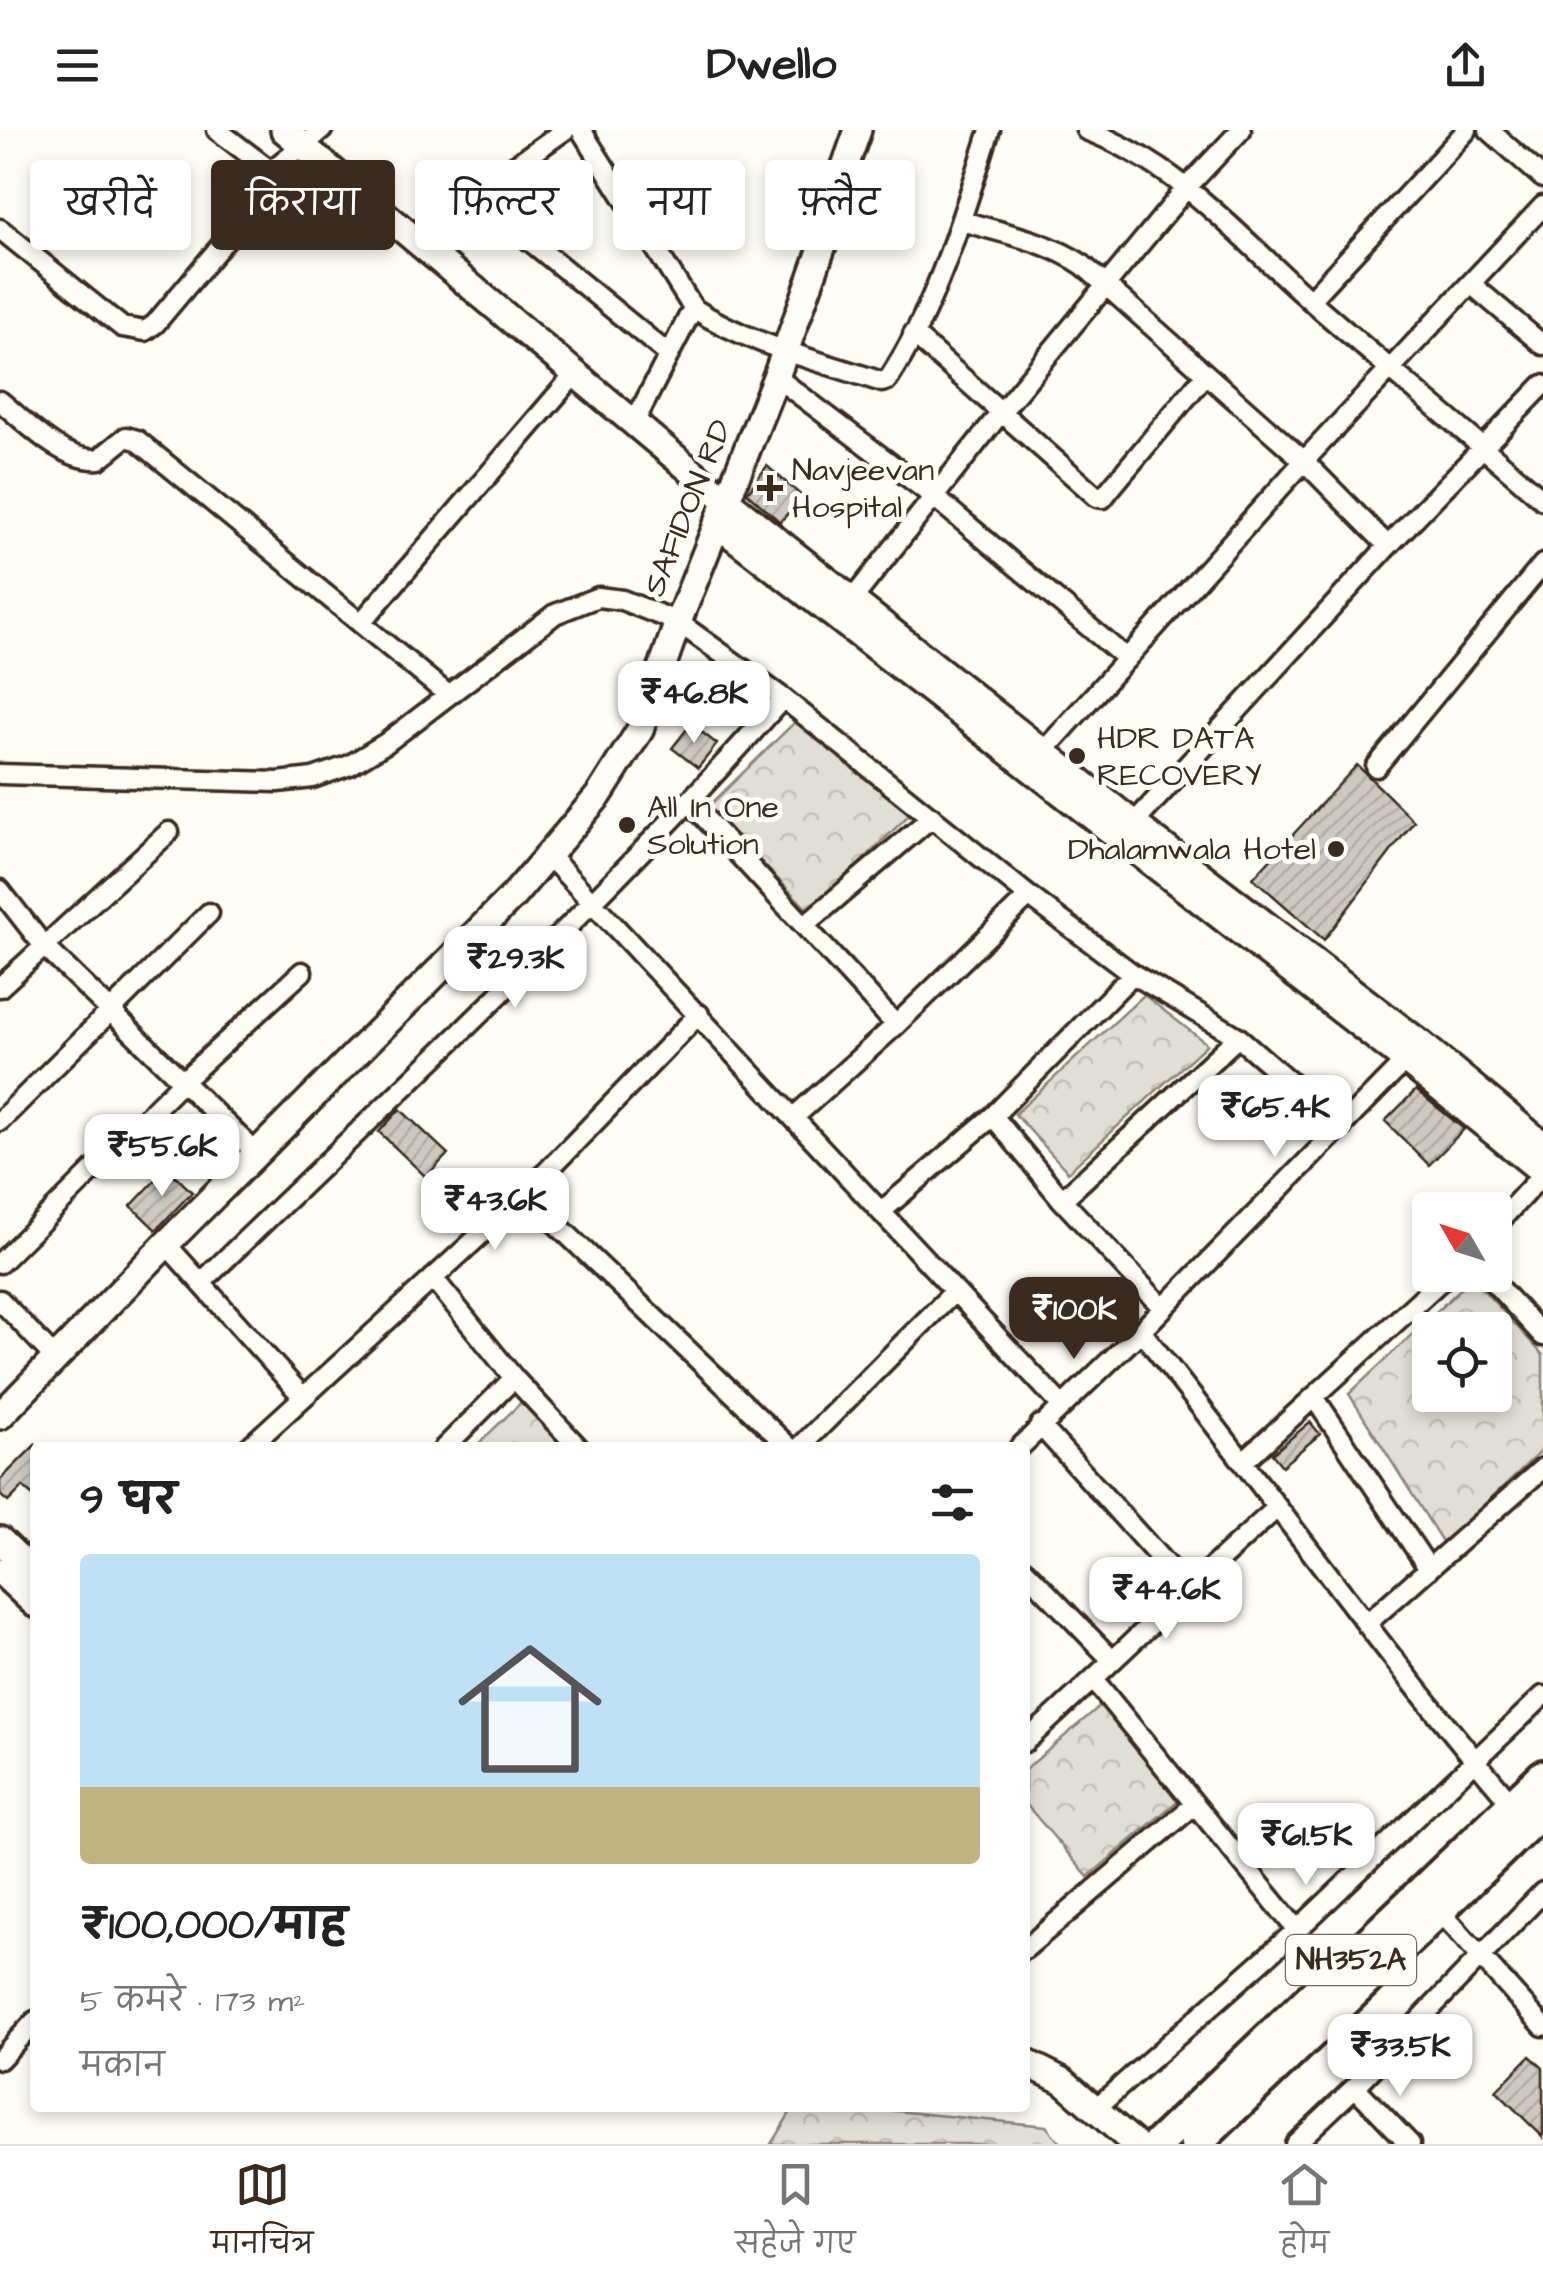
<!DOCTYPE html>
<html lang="hi">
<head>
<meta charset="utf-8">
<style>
  body { margin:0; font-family:"Architects Daughter","Playpen Sans Deva",sans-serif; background:#f6f6f6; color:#222; height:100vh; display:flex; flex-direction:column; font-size:38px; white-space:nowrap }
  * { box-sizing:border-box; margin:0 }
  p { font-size:32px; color:#767676 }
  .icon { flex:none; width:55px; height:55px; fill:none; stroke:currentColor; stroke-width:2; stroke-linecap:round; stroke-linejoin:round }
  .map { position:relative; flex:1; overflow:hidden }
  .details { position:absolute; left:30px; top:1312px; width:1000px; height:670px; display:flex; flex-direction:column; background:#fff; border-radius:10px; box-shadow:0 5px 15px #0003 }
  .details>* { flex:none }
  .top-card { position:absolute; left:30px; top:30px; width:1000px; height:90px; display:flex; gap:20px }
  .needle { width:65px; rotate:309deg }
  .controls { position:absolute; left:1412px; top:1062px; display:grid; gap:20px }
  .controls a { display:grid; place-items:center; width:100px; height:100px; border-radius:10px; background:#fff; box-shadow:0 5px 15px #0003; font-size:50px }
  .price { position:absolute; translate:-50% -85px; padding:0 22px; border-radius:20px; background:#fff; color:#222; font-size:32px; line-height:65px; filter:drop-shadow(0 2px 5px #0008) }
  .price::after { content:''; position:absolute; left:50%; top:60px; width:30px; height:22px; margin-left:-15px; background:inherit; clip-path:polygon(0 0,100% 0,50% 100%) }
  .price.on { background:#3b2a1e; color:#fff }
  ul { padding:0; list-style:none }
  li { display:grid; align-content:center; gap:20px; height:530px; padding:0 50px }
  li span { display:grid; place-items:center; height:310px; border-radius:10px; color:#555 }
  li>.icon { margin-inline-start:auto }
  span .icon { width:180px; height:180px; fill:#fffc; stroke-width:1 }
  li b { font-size:42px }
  h2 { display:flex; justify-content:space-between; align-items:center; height:120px; padding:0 50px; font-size:42px }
  .tag { padding:0 35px; border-radius:10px; background:#fff; box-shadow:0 5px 15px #0003; font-size:35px; line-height:90px }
  .tag.on { background:#3b2a1e; color:#fff }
  header { display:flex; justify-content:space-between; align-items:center; height:130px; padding:0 50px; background:#fff; font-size:45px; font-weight:800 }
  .tabs { display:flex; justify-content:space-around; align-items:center; height:140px; border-top:2px solid #e0e0e0; background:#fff; font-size:28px; color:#767676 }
  .tabs a { display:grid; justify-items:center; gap:5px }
  .tabs .on { color:#3b2a1e }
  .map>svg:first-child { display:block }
  .forest { fill:url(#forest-crowns); stroke:#8e847a; stroke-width:2.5; fill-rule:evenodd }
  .building { fill:url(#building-hatch); stroke:#3b2a1e; stroke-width:2.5 }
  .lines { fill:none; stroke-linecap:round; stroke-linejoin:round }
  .street-casing { stroke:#3b2a1e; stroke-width:25 }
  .secondary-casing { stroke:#3b2a1e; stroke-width:32 }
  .highway-casing { stroke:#3b2a1e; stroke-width:38 }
  .street { stroke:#fdfcf7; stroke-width:18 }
  .secondary { stroke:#fdfcf7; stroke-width:25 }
  .highway { stroke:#fdfcf7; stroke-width:30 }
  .poi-dot { fill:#3b2a1e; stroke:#fdfcf7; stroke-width:4 }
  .labels { text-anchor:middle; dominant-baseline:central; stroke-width:10; stroke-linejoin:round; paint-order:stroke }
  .shield { fill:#fdfcf7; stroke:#75695f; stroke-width:2.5 }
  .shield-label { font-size:30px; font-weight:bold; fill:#3b2a1e }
  .poi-label { font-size:32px; fill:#3b2a1e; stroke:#fdfcf7; text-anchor:start }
  .street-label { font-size:32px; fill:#3b2a1e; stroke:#fdfcf7 }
</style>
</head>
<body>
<header><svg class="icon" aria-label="menu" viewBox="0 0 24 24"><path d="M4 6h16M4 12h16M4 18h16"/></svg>Dwello<svg class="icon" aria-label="share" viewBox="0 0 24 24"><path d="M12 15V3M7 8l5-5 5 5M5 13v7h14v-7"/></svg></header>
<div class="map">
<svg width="1543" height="2014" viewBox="0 0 1543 2014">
  <defs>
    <pattern id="forest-crowns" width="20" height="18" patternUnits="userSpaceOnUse" patternTransform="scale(2.5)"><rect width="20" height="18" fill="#e1ded7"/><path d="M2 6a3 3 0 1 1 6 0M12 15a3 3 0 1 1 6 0" fill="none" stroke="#c2bfb8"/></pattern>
    <pattern id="building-hatch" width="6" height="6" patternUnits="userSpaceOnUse" patternTransform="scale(2.5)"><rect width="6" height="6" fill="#cdc8c2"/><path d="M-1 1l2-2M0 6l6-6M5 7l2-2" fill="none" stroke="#b1aca6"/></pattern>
  </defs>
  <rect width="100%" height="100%" fill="#fdfcf7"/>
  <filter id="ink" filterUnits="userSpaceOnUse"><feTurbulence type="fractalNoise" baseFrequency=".01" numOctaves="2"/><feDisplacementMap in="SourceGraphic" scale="20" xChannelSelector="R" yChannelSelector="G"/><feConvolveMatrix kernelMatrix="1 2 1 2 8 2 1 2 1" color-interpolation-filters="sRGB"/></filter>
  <g filter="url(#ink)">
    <path class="forest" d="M 797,590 L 913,681 L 810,782 L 708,677 Z
      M 1144,865 L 1207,914 L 1068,1042 L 1015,984 Z
      M 1472,1148 L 1543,1225 L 1543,1319 L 1443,1413 L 1349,1264 ZM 1430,1200 L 1495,1200 L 1495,1265 L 1430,1265 Z
      M 536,1258 L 592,1317 L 474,1318 Z
      M 1115,1563 L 1195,1656 L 1088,1747 L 1025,1673 L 1025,1640 Z
      M 793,1978 L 867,1978 L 1046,1996 L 1061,2014 L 771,2014 Z"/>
    <path class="building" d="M 767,336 L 803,367 L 780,392 L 747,363 Z
      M 691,594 L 717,614 L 698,638 L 672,618 Z
      M 1357,635 L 1414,691 L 1324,810 L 1253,748 Z
      M 1416,960 L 1464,999 L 1429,1035 L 1385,991 Z
      M 400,979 L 448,1024 L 426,1047 L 379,1002 Z
      M 167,1038 L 192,1062 L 156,1100 L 131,1076 Z
      M 1310,1292 L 1320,1304 L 1282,1336 L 1272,1324 Z
      M 35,1315 L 35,1368 L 23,1357 L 8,1372 L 0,1365 L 0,1350 Z
      M 1530,1926 L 1543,1938 L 1543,2007 L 1496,1961 Z"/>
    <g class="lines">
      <g class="street-casing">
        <path id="street" d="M 565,0 L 490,53 L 482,63 L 486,75 L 669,225
          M 581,0 L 693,178 C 748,214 820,231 882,252 L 888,250 C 937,175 963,84 990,0
          M 1086,0 C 1183,37 1235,104 1310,170 C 1387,238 1467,302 1543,370
          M 1489,0 L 1543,48
          M 269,42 L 322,0
          M 962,91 C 1003,103 1047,111 1083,135 L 1304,331 L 1388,416
          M 0,99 L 122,197 L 145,201 L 155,194 L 271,56 L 271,46 L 267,38 L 217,0
          M 1471,154 L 1543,215
          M 1310,170 L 1467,0
          M 913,204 L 1097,367 L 1103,368 L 1110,359 L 1206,244
          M 776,247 L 933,366 L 1127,529
          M 0,271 C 27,293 62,332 99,329 L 126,307 L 137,310 L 447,564
          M 634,293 L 693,178
          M 852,470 L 1002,281 L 1188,56 L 1241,0
          M 361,493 L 575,244
          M 1043,622 L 1304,331 L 1543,76
          M 1376,637 L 1543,434
          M 0,644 L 278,652 L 313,648 L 350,635 L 386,613 L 555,484 L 598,467 L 622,470 L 678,492 L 783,568 L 1029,766 L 1133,844 L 1238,907 L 1342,997
          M 691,673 L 896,895
          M 1126,702 L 1388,416 L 1543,255
          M 549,726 L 1062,1276
          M 0,760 L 43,815 L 258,1025
          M 806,794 L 932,687
          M 0,857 L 169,702
          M 993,986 L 1062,1070 L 1162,1177
          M 794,987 L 896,895 L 1029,766
          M 0,991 L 209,783
          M 525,1064 L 790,1318
          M 1062,1070 L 1238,907
          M 883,1080 L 993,986 L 1133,844
          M 1495,1096 L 1543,1044
          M 166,1114 L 302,1266
          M 0,1133 L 184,950 L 302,842
          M 1487,1145 L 1543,1206
          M 433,1148 L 514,1248 L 579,1318
          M 202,1152 C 399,961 602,774 783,568
          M 0,1170 L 56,1229
          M 1141,1201 C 1268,1360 1385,1527 1518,1681
          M 1314,1267 L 1429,1439
          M 1040,1295 L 1187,1458
          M 248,1318 L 525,1064 L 699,884
          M 444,1318 L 514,1248
          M 799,1318 L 954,1162
          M 1019,1318 L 1141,1201 L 1411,925
          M 1245,1330 L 1447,1145
          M 1025,1440 L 1112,1530
          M 1366,1494 L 1543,1338
          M 1094,1550 L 1297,1800
          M 1025,1612 C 1110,1535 1191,1454 1277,1378
          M 1438,1779 L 1543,1896
          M 1025,1819 L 1194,1675
          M 0,1929 L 35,1891
          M 1355,1957 L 1410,2014
          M 1096,1978 L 1297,1800 L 1543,1566
          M 1295,2014 L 1355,1957 L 1543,1762"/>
      </g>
      <g class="secondary-casing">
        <path id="secondary" d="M 284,0 L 726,370 L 1134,694 L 1421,914 L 1543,1015
          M 717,394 L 1405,930 L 1543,1042
          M 0,1286 L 166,1114 L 514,765 L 599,665 L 640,600 L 678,492 L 776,247 L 833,87 L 843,42 L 858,0
          M 0,1410 L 35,1444
          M 0,1441 L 35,1474
          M 1025,1932 L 1063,1951 L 1135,2014"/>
      </g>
      <g class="highway-casing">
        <path id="highway" d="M 1158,2014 L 1543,1646
          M 1196,2014 L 1543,1680"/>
      </g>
      <use href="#street" class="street"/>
      <use href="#secondary" class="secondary"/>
      <use href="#highway" class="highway"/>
    </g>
  </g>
  <g class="poi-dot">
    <path d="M765 343h10v10h10v10h-10v10h-10v-10h-10v-10h10z"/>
    <circle cx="1077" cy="626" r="10"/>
    <circle cx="627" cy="695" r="10"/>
    <circle cx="1336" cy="719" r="10"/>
  </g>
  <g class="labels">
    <rect class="shield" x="1286" y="1805" width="130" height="50" rx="8"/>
    <g class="shield-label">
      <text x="1351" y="1830">NH352A</text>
    </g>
    <g class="poi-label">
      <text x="792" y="340">Navjeevan<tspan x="792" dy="37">Hospital</tspan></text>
      <text x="1097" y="608">HDR DATA<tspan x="1097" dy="37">RECOVERY</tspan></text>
      <text x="647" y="677">All In One<tspan x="647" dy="37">Solution</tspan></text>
      <text x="1316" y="719" text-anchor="end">Dhalamwala Hotel</text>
    </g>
    <g class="street-label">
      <text transform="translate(688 378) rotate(-68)">SAFIDON RD</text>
    </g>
  </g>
</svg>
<div class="controls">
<a><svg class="needle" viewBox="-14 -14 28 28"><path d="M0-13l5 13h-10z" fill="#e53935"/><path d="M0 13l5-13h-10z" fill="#767676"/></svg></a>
<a><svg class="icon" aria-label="locate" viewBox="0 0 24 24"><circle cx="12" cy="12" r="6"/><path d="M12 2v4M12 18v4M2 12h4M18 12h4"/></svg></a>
</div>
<b class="price" style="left:694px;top:616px">₹46.8K</b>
<b class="price" style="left:515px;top:881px">₹29.3K</b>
<b class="price" style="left:1275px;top:1030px">₹65.4K</b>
<b class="price" style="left:162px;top:1069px">₹55.6K</b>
<b class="price" style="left:495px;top:1123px">₹43.6K</b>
<b class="price on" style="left:1074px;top:1232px">₹100K</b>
<b class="price" style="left:1166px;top:1512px">₹44.6K</b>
<b class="price" style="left:1306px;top:1758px">₹61.5K</b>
<b class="price" style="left:1400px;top:1969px">₹33.5K</b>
<div class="top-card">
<a class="tag">खरीदें</a>
<a class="tag on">किराया</a>
<a class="tag">फ़िल्टर</a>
<a class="tag">नया</a>
<a class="tag">फ़्लैट</a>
</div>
<section class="details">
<h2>9 घर<svg class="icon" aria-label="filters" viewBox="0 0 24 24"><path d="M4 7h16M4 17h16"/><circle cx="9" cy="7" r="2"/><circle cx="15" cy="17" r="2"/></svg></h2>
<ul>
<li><span style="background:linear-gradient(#bfe0f5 75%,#c2b280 0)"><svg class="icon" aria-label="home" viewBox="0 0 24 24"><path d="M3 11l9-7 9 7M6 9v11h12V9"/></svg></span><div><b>₹100,000/माह</b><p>5 कमरे · 173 m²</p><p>मकान</p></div></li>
</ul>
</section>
</div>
<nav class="tabs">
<a class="on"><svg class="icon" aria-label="map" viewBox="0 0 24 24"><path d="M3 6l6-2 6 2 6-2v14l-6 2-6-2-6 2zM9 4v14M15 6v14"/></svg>मानचित्र</a>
<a><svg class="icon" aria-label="saved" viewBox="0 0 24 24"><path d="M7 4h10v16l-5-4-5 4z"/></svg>सहेजे गए</a>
<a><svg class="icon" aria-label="home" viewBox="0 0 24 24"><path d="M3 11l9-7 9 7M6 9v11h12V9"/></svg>होम</a>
</nav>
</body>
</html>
